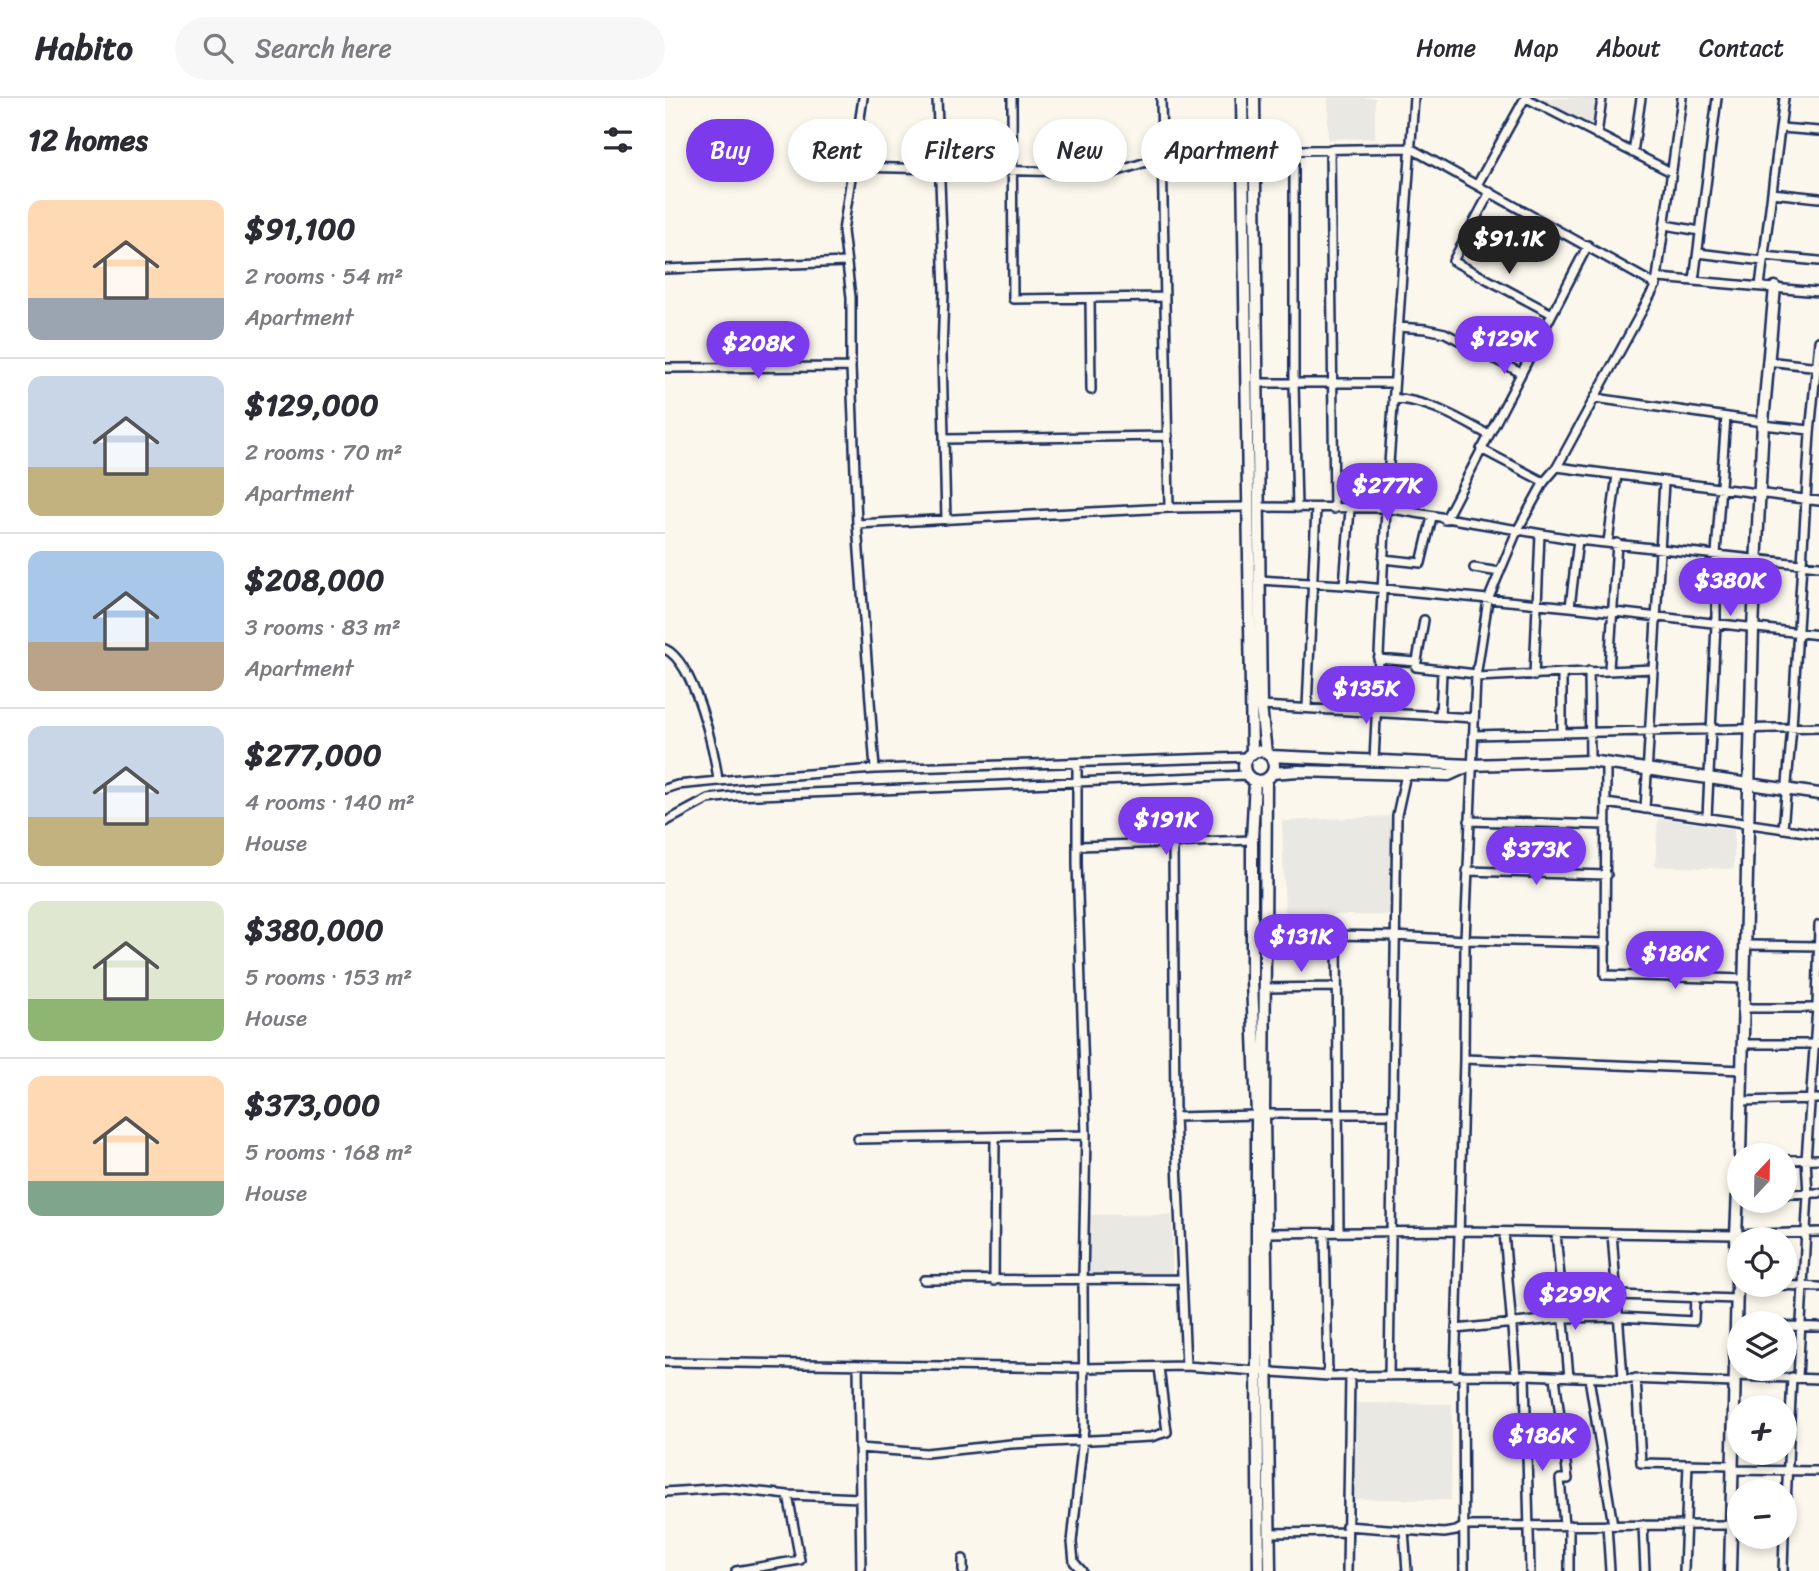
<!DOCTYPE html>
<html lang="en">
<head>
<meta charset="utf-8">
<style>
  body { margin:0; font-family:Sriracha,sans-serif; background:#f7f7f7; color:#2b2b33; height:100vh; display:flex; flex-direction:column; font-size:26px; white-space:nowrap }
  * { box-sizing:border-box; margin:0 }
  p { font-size:23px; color:#7c7c81 }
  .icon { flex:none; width:38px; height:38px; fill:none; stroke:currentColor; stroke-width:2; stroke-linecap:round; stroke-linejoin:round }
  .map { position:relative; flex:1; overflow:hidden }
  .panel { display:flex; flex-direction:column; background:#fff; width:665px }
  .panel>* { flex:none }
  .banner { position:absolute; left:21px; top:21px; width:665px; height:63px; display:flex; gap:14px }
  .needle { width:46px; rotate:22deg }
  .fabs { position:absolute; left:1062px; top:1045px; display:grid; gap:14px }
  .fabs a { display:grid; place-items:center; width:70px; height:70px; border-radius:50%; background:#fff; box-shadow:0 4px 10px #0003; font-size:35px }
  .price { position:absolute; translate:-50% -60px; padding:0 16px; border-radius:24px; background:#7c3aed; color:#fff; font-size:23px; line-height:46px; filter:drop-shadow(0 2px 4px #0008) }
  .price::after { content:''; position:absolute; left:50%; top:42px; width:21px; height:16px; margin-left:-10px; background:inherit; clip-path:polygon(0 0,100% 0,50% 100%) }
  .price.on { background:#222; color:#fff }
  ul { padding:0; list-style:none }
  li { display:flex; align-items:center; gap:21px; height:175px; padding:0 28px }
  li+li { border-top:2px solid #e1e1e2 }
  li span { display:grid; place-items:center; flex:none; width:196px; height:140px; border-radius:14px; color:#555 }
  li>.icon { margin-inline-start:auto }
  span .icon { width:84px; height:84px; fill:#fffc; stroke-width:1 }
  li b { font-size:30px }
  h2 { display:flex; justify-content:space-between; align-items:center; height:84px; padding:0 28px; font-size:30px }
  .chip { padding:0 24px; border-radius:32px; background:#fff; box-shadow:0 4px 10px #0003; font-size:24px; line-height:63px }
  .chip.on { background:#7c3aed; color:#fff }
  header { display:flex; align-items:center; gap:42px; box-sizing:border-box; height:98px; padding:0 35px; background:#fff; border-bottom:2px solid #e1e1e2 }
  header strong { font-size:33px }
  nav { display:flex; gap:38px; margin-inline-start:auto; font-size:24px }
  .search { width:490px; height:63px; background:#f7f7f7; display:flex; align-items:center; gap:18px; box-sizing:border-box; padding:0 24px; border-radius:38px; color:#7c7c81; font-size:26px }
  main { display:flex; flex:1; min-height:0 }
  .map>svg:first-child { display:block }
  .built { fill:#eae8e2 }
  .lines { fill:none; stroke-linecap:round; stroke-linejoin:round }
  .street-casing { stroke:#1b2f5e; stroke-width:12 }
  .secondary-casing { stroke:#1b2f5e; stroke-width:15 }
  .street { stroke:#fbf7ec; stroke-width:7 }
  .secondary { stroke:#fbf7ec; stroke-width:10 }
</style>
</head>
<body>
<header>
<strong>Habito</strong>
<div class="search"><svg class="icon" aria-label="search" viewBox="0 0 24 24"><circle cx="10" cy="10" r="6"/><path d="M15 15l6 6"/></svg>Search here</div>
<nav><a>Home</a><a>Map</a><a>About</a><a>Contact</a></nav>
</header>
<main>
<section class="panel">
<h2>12 homes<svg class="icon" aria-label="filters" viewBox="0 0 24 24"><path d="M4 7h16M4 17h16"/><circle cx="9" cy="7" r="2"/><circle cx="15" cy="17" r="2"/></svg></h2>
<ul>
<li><span style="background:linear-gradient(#ffd9b3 70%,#9aa5b1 0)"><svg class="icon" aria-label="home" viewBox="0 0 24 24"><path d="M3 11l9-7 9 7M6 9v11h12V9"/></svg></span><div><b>$91,100</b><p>2 rooms · 54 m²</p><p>Apartment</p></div></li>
<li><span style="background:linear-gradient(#c9d6e8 65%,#c2b280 0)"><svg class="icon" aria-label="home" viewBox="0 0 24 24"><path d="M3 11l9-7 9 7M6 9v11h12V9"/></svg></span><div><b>$129,000</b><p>2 rooms · 70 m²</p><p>Apartment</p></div></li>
<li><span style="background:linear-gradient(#a9c7e8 65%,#b9a48a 0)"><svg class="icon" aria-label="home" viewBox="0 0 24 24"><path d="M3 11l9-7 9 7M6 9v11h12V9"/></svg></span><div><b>$208,000</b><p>3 rooms · 83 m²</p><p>Apartment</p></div></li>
<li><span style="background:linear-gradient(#c9d6e8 65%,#c2b280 0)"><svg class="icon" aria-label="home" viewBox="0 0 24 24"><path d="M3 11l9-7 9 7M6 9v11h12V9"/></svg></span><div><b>$277,000</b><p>4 rooms · 140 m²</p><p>House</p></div></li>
<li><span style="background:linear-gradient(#dfe7d0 70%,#8fb573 0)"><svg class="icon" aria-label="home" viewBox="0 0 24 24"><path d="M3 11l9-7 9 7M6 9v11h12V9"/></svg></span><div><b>$380,000</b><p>5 rooms · 153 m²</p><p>House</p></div></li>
<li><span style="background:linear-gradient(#ffd9b3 75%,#7fa58c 0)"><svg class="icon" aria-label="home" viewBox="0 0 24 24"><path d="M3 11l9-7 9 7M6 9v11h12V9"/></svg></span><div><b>$373,000</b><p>5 rooms · 168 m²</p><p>House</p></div></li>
</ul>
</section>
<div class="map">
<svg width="1154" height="1473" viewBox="0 0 1154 1473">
  <rect width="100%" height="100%" fill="#fbf7ec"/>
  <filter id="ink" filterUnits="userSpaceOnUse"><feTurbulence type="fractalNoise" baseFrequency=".0143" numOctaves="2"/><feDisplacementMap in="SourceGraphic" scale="14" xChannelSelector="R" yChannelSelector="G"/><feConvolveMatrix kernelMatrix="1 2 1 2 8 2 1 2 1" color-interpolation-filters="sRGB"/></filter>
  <g filter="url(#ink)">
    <path class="built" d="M 663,0 L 710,0 L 710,40 L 663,41 Z
      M 871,0 L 933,0 L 929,30 Z
      M 728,718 L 726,817 L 620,817 L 617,723 Z
      M 993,720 L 1069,731 L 1069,771 L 990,768 Z
      M 424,1117 L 507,1117 L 507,1175 L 424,1176 Z
      M 689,1305 L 787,1306 L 786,1402 L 690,1401 Z"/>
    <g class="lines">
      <g class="street-casing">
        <path id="street" d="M 198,0 L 178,133 L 186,199 L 186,269 L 192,426 L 210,671
          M 272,0 L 279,194 L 277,257 L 281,422
          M 347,0 L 348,201 L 500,199
          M 496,0 L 504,410
          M 861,0 L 1006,74
          M 1116,30 L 1154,33
          M 932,37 L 937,0
          M 665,51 L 669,411
          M 629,52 L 629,285 L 632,410
          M 589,53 L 745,50 L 991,187
          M 968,55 L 976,0
          M 188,69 L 447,75 L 497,59 L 577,55
          M 812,87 L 860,0
          M 825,94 L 788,163 L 887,216
          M 1107,95 L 1154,100
          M 1000,127 L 1035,133
          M 1033,155 L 1098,163
          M 1099,158 L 1154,163
          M 0,171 L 182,164
          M 994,180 L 1154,194
          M 1029,183 L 1052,0
          M 1095,188 L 1119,0
          M 425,200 L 426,292
          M 733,229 L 761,231 L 780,235 L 856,275
          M 1102,263 L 1154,269
          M 0,270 L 186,269
          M 592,285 L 729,285
          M 728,300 C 768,304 790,319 824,337
          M 930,300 L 1098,324
          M 1098,327 L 1145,332
          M 279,341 L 503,338
          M 816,351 L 879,384
          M 892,369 L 1154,403
          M 593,409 L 721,410 L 913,442 L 1154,468
          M 780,422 L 923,147
          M 192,426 L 504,410 L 583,409
          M 943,444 L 952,377
          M 718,461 L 756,465 L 767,419
          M 809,470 L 835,474
          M 594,482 L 679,487 L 905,509 L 1154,537
          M 679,487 L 685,411
          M 905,509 L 913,442
          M 759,522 L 751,569 L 811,576
          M 0,551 C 29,564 50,652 53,683
          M 713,561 L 751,564
          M 944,571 L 952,445
          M 924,573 L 925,663
          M 869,578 L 875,436
          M 811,579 L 987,571
          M 596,608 L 809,620
          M 642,610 L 651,410
          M 775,618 L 777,574
          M 897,634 L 897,575
          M 808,637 L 1154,629
          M 709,663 L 721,410 L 749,0
          M 412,666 L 412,765 L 421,1037 L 418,1182 L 419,1330 L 407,1444 L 409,1464 L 417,1473
          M 941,666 L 940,877 L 1080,881
          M 0,691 L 12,687 L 74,681 L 210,671 L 583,659
          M 941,705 L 1154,736
          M 980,711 L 999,384
          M 1042,720 L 1051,526 L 1051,456 L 1061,319
          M 804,723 L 941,727
          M 0,724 L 43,701 L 69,698 L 582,677
          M 1118,731 L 1127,629 L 1145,335 L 1154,243
          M 508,745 L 510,1019 L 521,1268
          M 414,748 L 587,742
          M 802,773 L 942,777
          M 599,836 L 729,838 L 800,842 L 941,845
          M 672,838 L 674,1134
          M 1081,847 L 1154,848
          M 600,890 L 671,889
          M 1079,910 L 1154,910
          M 1078,946 L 1154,946
          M 799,961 L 1078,972
          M 1075,1003 L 1154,1001
          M 599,1016 L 726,1016
          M 510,1019 L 592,1017
          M 193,1041 L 421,1037
          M 1120,1062 L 1154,1061
          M 1120,1096 L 1154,1095
          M 839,1134 L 851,1278
          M 601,1135 L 794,1133 L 1071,1137 L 1154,1134
          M 660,1135 L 663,1278
          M 891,1135 L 904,1279
          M 947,1135 L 958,1280
          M 259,1182 L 517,1181
          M 329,1183 L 330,1039
          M 1098,1186 L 1154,1189
          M 952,1197 L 1071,1201
          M 1120,1228 L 1154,1229
          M 791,1231 L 899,1220 L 953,1219 L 1029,1223 L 1030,1199
          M 0,1264 L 418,1270 L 521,1268 L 663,1278 L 860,1277 L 1069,1285
          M 193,1267 L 196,1473
          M 860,1277 L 865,1473
          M 724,1278 L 732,717 L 741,676
          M 798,1278 L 799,1473
          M 1069,1278 L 1154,1281
          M 790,1279 L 799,961 L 800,842 L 811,579 L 823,502 L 852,433 L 879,384 L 892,369 L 991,187 L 1017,0
          M 890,1279 L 903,1381 L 895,1381 L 899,1427
          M 1133,1279 L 1143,1096 L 1141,1062 L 1152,910 L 1154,827
          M 924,1280 L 948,1427
          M 971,1280 L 976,1365 L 1066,1367
          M 194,1350 L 261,1355 L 346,1346 L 486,1339 L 502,1334 L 494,1269
          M 1066,1372 L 1154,1373
          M 0,1394 L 59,1390 L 123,1397 L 195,1400
          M 942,1427 L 945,1473
          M 978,1427 L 980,1473
          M 1120,1427 L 1127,1279
          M 681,1428 L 779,1435 L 791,1433 L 800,1428 L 1066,1427
          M 739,1432 L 742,1473
          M 604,1435 L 681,1434
          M 71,1473 L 135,1462 L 123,1397
          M 298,1473 L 298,1461
          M 682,1473 L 685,1277
          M 904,1473 L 904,1427
          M 1019,1473 L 1023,1366
          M 1118,1473 L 1119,1438"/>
      </g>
      <g class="secondary-casing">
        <path id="secondary" d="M 577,0 L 587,656
          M 589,0 L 596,608 L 601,655
          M579 668a15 15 0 1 1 30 0a15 15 0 1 1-30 0Z
          M 605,658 L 806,667 L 925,663 L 1154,696
          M 607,675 L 633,673 L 784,677 L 806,667
          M 590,682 L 587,742 L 587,882 L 592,1017 L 592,1272 L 594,1473
          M 601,682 L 599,1016 L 605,1473
          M 1075,1057 L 1088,531 L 1098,324 L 1110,189
          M 1065,1473 L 1072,1186 L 1071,1137 L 1074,1070"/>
      </g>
      <use href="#street" class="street"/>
      <use href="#secondary" class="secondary"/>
    </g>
  </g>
</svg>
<div class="fabs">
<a><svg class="needle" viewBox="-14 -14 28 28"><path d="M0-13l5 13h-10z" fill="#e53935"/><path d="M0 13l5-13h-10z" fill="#7c7c81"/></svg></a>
<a><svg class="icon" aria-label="locate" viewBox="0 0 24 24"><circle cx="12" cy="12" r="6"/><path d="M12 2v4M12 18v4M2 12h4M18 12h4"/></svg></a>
<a><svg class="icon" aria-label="layers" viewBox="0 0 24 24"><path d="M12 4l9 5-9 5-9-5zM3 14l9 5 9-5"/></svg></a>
<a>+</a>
<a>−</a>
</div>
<b class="price on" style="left:844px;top:178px">$91.1K</b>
<b class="price" style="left:839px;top:278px">$129K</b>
<b class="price" style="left:93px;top:283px">$208K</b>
<b class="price" style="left:722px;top:425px">$277K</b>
<b class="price" style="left:1065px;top:520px">$380K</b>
<b class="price" style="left:701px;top:628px">$135K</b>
<b class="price" style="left:501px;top:759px">$191K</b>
<b class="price" style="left:871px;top:789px">$373K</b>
<b class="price" style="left:636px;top:876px">$131K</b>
<b class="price" style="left:1010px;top:893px">$186K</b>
<b class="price" style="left:910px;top:1234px">$299K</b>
<b class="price" style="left:877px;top:1375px">$186K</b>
<div class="banner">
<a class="chip on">Buy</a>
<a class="chip">Rent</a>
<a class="chip">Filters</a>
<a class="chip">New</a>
<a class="chip">Apartment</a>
</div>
</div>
</main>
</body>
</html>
